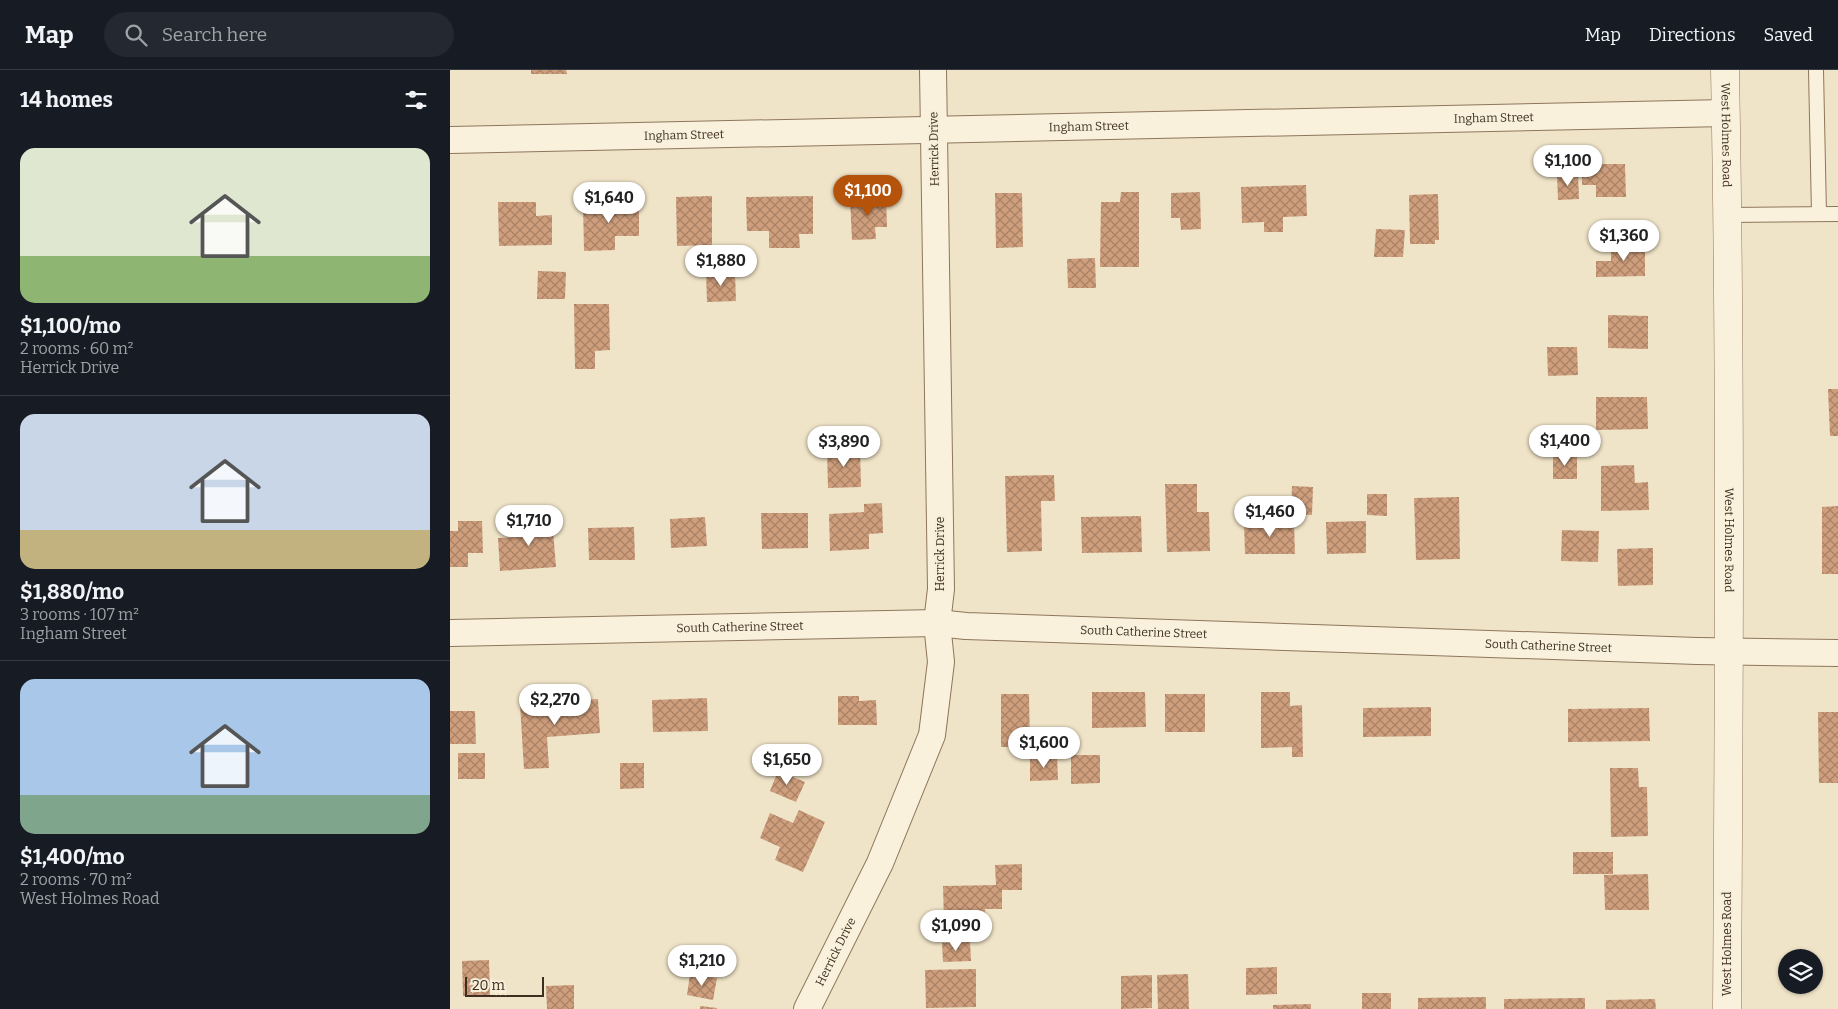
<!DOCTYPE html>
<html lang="en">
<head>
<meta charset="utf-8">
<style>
  body { margin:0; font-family:Bitter,serif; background:#242831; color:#f1f3f6; height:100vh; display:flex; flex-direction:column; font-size:19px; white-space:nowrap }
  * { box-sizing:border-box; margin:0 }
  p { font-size:16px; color:#9ea1a6 }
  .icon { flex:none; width:28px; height:28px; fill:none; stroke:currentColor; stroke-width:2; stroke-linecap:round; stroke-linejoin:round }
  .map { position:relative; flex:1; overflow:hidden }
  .drawer { display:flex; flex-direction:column; background:#171b24; width:450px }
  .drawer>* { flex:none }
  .fabs { position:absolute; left:1328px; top:879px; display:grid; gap:10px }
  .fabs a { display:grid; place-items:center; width:45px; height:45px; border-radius:50%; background:#171b24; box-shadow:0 1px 4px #0004; font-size:25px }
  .scale { position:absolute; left:15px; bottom:12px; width:79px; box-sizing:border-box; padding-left:5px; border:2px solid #3d2e20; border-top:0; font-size:14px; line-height:18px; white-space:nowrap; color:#3d2e20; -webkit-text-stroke:4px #f7eed8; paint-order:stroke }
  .price { position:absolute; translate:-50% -42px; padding:0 11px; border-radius:18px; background:#fff; color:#222; font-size:16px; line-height:32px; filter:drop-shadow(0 1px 2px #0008) }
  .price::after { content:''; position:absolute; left:50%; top:30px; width:15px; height:11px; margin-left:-8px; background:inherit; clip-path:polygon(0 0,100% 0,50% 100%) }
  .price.selected { background:#b45309; color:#fff }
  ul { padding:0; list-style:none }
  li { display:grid; align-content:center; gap:10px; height:265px; padding:0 20px }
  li+li { border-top:1px solid #363941 }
  li span { display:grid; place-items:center; height:155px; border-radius:15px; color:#555 }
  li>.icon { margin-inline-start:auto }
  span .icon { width:90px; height:90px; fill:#fffc; stroke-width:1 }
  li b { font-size:21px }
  h2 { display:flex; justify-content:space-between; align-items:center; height:60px; padding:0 20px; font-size:21px }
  header { display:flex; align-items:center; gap:30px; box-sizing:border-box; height:70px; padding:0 25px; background:#171b24; border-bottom:1px solid #363941 }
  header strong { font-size:24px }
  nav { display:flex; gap:28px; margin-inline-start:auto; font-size:18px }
  .search { width:350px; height:45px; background:#242831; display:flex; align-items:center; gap:12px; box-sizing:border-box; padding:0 18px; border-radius:28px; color:#9ea1a6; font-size:19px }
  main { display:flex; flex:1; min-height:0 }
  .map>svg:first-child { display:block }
  .building { fill:url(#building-cross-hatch) }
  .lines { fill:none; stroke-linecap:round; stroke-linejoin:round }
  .service-casing { stroke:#8d765c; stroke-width:16 }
  .minor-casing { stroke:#8d765c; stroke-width:28 }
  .tertiary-casing { stroke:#8d765c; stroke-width:29 }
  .service { stroke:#faf1dc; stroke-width:14 }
  .minor { stroke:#faf1dc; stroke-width:26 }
  .tertiary { stroke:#faf1dc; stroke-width:28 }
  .labels { text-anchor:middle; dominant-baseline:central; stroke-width:4; stroke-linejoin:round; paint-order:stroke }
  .street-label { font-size:12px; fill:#3d2e20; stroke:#f7eed8 }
</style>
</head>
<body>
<header>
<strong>Map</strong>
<div class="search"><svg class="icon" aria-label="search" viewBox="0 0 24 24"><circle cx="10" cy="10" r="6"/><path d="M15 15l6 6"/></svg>Search here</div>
<nav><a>Map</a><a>Directions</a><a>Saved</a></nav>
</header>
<main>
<section class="drawer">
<h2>14 homes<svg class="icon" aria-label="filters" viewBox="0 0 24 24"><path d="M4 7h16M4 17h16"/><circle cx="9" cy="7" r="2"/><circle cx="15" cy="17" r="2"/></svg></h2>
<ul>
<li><span style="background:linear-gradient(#dfe7d0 70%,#8fb573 0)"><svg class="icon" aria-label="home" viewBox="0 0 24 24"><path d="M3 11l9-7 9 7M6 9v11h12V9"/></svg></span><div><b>$1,100/mo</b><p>2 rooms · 60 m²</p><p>Herrick Drive</p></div></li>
<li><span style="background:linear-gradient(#c9d6e8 75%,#c2b280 0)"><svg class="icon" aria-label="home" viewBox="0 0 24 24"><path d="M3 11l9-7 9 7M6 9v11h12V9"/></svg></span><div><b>$1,880/mo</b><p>3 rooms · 107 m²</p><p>Ingham Street</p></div></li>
<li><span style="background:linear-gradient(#a9c7e8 75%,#7fa58c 0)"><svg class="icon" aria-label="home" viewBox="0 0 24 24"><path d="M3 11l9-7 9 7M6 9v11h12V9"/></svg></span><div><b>$1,400/mo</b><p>2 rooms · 70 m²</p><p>West Holmes Road</p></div></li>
</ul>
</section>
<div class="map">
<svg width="1388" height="939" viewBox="0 0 1388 939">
  <defs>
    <pattern id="building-cross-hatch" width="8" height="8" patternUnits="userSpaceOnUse" patternTransform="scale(1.25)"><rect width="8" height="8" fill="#cf9f7d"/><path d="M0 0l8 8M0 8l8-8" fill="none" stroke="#a98266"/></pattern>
  </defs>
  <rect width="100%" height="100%" fill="#f0e4c8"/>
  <path class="building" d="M 81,0 L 116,0 L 117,4 L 81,4 Z
    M 1132,94 L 1175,94 L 1176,127 L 1146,127 L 1146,115 L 1132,115 Z
    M 1128,104 L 1129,129 L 1108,130 L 1107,105 Z
    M 856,115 L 857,146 L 833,147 L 833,162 L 814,162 L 814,152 L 792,153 L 791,117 Z
    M 671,122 L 689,122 L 689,197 L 650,197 L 651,132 L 670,132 Z
    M 750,122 L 751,159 L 731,160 L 730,148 L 721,148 L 721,123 Z
    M 545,123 L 572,123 L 573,177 L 546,178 Z
    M 988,124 L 989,170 L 985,170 L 985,174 L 960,174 L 959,125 Z
    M 262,126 L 262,175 L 227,176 L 226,127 Z
    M 363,126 L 363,164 L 349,164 L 350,178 L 319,178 L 319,161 L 297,161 L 296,127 Z
    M 436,127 L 437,157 L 425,157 L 426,169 L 402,170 L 400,128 Z
    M 48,132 L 86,132 L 86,146 L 102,145 L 102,175 L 49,176 Z
    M 189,132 L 189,166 L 165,166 L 165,180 L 134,181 L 133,133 Z
    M 926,159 L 955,160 L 953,187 L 924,187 Z
    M 1195,173 L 1195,206 L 1146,207 L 1146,191 L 1161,191 L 1161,174 Z
    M 645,188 L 646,218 L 618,218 L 617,189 Z
    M 88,201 L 116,202 L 115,229 L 87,229 Z
    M 285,202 L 286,231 L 257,232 L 256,203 Z
    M 124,234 L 159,234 L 160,280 L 145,281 L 145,299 L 125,299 Z
    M 1158,245 L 1198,246 L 1198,279 L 1158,278 Z
    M 1097,277 L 1127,277 L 1128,305 L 1098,306 Z
    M 1378,319 L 1388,319 L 1388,366 L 1380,366 Z
    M 1146,327 L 1197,327 L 1198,359 L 1146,360 Z
    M 410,379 L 411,417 L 378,418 L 377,380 Z
    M 1127,384 L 1127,409 L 1103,409 L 1103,385 Z
    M 1184,395 L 1185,413 L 1198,412 L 1199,440 L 1151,441 L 1151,396 Z
    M 604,405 L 605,431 L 591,431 L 592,481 L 557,482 L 555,406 Z
    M 715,414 L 747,414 L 747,442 L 759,442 L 760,481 L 717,482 Z
    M 842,416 L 863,417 L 862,445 L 841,444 Z
    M 917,424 L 937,424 L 937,446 L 917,445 Z
    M 1009,427 L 1010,489 L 966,490 L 964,428 Z
    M 432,433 L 433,463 L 419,464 L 419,479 L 380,481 L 379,444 L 414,442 L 414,434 Z
    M 1388,436 L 1388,504 L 1372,504 L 1372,437 Z
    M 311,443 L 358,443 L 358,478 L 312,479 Z
    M 691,446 L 692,482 L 632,483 L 631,447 Z
    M 255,447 L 257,476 L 221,478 L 220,449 Z
    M 102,448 L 106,497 L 50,501 L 48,468 L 69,467 L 67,451 Z
    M 8,451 L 32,451 L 33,483 L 18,483 L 18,497 L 0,497 L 0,461 L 8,461 Z
    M 916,451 L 916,483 L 877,484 L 876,452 Z
    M 794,453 L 844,453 L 845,484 L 795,484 Z
    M 184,457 L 185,490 L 139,490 L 138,458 Z
    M 1112,460 L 1149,461 L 1148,492 L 1111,491 Z
    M 1203,478 L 1203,515 L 1168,516 L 1167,479 Z
    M 642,622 L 695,622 L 696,657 L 642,658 Z
    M 811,622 L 840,622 L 840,636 L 852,635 L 853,687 L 842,687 L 842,677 L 811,678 Z
    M 551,624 L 579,624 L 580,677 L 551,677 Z
    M 715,624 L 755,624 L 755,662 L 715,662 Z
    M 388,626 L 409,626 L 409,631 L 426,630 L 427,655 L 388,655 Z
    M 257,628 L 258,661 L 203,662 L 202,630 Z
    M 148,629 L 150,663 L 97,667 L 99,698 L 74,699 L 70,634 Z
    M 981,637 L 981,666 L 913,667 L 913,638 Z
    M 1199,638 L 1200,671 L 1118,672 L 1118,639 Z
    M 0,641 L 25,641 L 26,674 L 0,674 Z
    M 1368,642 L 1388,642 L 1388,713 L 1369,713 Z
    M 8,683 L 35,683 L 35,709 L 8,709 Z
    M 621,685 L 650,685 L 650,713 L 621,714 Z
    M 607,686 L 608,710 L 580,711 L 580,687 Z
    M 170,693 L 194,693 L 194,718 L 170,719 Z
    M 1160,698 L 1188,698 L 1189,717 L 1197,717 L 1198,766 L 1161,767 Z
    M 328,701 L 355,712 L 346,732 L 320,721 Z
    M 349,740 L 375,752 L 353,802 L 325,790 L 330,777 L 310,768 L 320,743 L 343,753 Z
    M 1123,782 L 1163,782 L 1163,804 L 1123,804 Z
    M 572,794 L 572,820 L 552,820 L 552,839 L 535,839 L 536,850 L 494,851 L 493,816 L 546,815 L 545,795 Z
    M 1198,804 L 1199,840 L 1155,840 L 1154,805 Z
    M 520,872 L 521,891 L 493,892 L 492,873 Z
    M 39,890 L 40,925 L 13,926 L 12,891 Z
    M 827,897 L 827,924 L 796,925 L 796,898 Z
    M 526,899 L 526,937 L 476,938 L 475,900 Z
    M 240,904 L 267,908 L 263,930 L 237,925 Z
    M 738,904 L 739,939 L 708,939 L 707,905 Z
    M 702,905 L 702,938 L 671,939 L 671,906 Z
    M 124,915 L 124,939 L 97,939 L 96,916 Z
    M 912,923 L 941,923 L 941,939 L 912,939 Z
    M 1036,927 L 1036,939 L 968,939 L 968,928 Z
    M 1135,928 L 1135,939 L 1054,939 L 1054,929 Z
    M 1205,929 L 1206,939 L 1156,939 L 1156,930 Z
    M 861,934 L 861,939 L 823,939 L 823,935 Z
    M 250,936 L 267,938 L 267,939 L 250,939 Z"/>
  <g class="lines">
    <g class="service-casing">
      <path id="service" d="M 1366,0 L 1369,144
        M 1278,145 L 1388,144"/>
    </g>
    <g class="minor-casing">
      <g id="minor">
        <path id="s1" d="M 0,70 L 1276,43"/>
        <path id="s2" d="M 0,563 L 487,553 L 516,556 L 1247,581 L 1388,583"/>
        <path id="s3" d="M 357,939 L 430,793 L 482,665 L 491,592 L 487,553 L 491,519 L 483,0"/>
      </g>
    </g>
    <g class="tertiary-casing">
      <g id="tertiary">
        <path id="s4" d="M 1275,0 C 1281,313 1279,626 1277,939"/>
      </g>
    </g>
    <use href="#service" class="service"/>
    <use href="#minor" class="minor"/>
    <use href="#tertiary" class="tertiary"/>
  </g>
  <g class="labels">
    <g class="street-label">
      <text stroke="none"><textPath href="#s1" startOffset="1044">Ingham Street</textPath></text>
      <text stroke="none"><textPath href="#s1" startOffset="639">Ingham Street</textPath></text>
      <text stroke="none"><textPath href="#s1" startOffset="234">Ingham Street</textPath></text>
      <text stroke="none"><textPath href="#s4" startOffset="65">West Holmes Road</textPath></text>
      <text transform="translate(484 79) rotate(-91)">Herrick Drive</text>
      <text stroke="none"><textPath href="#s4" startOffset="470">West Holmes Road</textPath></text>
      <text transform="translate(490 484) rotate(-90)">Herrick Drive</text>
      <text stroke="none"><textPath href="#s2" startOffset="290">South Catherine Street</textPath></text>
      <text stroke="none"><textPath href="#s2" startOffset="694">South Catherine Street</textPath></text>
      <text stroke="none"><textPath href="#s2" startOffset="1099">South Catherine Street</textPath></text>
      <text transform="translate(1277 874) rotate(-90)">West Holmes Road</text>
      <text stroke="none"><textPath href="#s3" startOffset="64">Herrick Drive</textPath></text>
    </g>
  </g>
</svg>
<div class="fabs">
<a><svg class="icon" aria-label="layers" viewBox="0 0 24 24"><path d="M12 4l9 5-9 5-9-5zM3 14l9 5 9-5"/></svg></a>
</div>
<div class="scale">20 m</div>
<b class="price" style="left:1118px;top:117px">$1,100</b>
<b class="price selected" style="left:418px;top:147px">$1,100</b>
<b class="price" style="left:159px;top:154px">$1,640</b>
<b class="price" style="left:1174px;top:192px">$1,360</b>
<b class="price" style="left:271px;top:217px">$1,880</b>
<b class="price" style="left:1115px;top:397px">$1,400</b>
<b class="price" style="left:394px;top:398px">$3,890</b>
<b class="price" style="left:820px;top:468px">$1,460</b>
<b class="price" style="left:79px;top:477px">$1,710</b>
<b class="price" style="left:105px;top:656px">$2,270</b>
<b class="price" style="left:594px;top:699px">$1,600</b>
<b class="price" style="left:337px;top:716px">$1,650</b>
<b class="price" style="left:506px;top:882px">$1,090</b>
<b class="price" style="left:252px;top:917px">$1,210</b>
</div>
</main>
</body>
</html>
